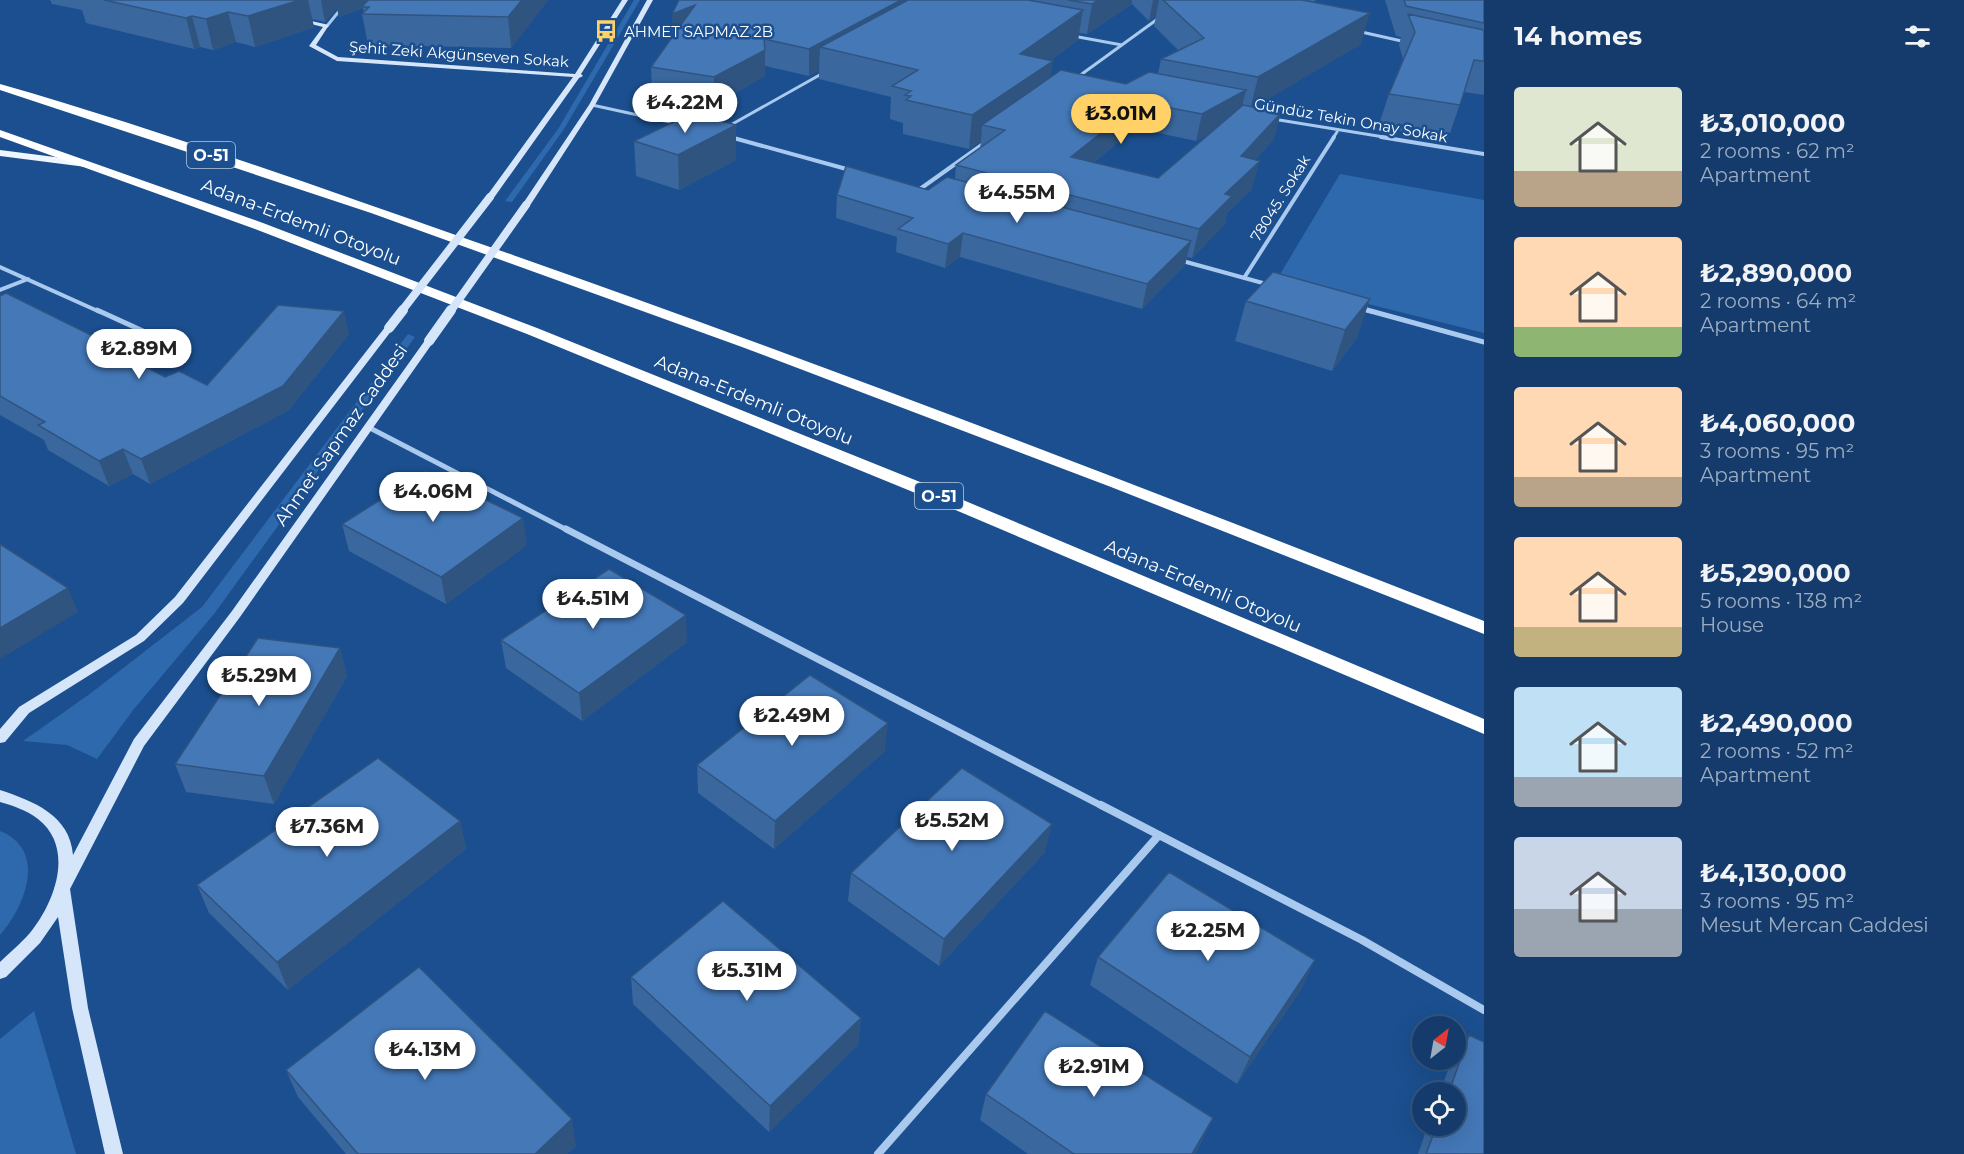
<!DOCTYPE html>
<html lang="en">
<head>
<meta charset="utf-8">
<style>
  body { margin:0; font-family:Montserrat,sans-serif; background:#1d4271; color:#f1f3f6; height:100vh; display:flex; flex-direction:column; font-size:22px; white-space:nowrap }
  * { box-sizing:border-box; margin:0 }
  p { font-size:20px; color:#9dadc1 }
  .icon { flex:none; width:33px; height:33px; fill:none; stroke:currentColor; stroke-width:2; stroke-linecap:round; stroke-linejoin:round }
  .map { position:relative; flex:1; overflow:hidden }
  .drawer { display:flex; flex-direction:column; background:#143b6b; width:480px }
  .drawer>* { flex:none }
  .needle { width:39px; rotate:31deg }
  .tools { position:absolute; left:1412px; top:1016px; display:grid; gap:12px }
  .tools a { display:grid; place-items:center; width:54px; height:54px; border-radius:50%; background:#143b6b; box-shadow:0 6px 24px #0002,0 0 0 2px #33557e; font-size:30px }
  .price { position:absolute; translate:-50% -51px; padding:0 14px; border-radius:21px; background:#fff; color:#222; font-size:20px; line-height:39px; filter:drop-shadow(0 2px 3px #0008) }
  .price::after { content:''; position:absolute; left:50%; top:36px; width:18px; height:14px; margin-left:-9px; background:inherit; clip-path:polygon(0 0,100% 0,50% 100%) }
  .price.current { background:#ffd166; color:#111 }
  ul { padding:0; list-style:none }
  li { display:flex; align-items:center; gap:18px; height:150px; padding:0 30px }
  li span { display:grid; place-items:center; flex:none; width:168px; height:120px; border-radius:6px; color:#555 }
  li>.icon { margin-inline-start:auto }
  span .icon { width:72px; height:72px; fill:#fffc; stroke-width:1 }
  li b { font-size:26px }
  h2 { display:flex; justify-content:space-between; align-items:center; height:72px; padding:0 30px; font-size:26px }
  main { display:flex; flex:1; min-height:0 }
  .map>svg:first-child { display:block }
  .green { fill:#2e69ad }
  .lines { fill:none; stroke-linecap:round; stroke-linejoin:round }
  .street-far4 { stroke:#a9c9ee; stroke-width:3 }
  .street-far3 { stroke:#a9c9ee; stroke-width:4 }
  .street-far2 { stroke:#a9c9ee; stroke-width:5 }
  .street-far1 { stroke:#a9c9ee; stroke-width:7 }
  .street { stroke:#a9c9ee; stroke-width:8 }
  .secondary { fill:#d6e6fa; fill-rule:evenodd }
  .primary { fill:#f0f6ff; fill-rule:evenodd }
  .highway { fill:#fff; fill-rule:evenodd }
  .secondary-bridge-far1 { stroke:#d6e6fa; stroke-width:8 }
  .secondary-bridge { stroke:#d6e6fa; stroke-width:10 }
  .wall { fill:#3a679d; fill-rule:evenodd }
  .shaded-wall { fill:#305480 }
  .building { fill:#4478b7; stroke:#305480; stroke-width:1.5 }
  .labels { text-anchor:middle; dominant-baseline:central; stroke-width:5; stroke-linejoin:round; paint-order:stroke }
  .far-poi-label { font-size:15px; fill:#fff; stroke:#1b4f8f; text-anchor:start }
  .far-street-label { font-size:15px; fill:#fff; stroke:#1b4f8f }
  .shield { fill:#1b4f8f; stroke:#bbcadd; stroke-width:1.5 }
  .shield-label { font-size:16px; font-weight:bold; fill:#fff }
  .street-label { font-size:18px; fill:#fff; stroke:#1b4f8f }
</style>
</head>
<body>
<main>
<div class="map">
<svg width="1484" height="1154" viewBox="0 0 1484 1154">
  <rect width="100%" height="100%" fill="#1b4f8f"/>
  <path class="green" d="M 634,0 L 640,0 L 564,129 L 512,202 L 505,201 L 558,129 Z
    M 1340,174 L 1484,200 L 1484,333 L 1276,281 Z
    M 408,334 L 415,337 L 214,614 L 134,709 L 97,759 L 67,745 L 23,741 L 91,693 L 202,607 Z
    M 0,831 C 48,850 25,907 0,935 Z
    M 34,1011 L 76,1154 L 0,1154 L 0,1039 Z"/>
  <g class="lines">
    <path class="street-far4" d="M 327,26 L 348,0
      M 1357,31 L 1406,42
      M 1073,36 L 1122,45
      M 1075,79 L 1159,18
      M 592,105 L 679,124
      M 1273,119 L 1390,138
      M 727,127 L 825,72
      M 730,137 L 735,138
      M 1333,138 L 1337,132"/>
    <path class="street-far3" d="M 730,137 L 850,170
      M 1381,137 L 1484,154
      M 920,189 L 986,142
      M 1179,260 L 1270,285
      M 0,267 L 100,312
      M 1244,278 L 1334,137
      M 0,290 L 28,279
      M 1358,308 L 1373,312"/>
    <path class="street-far2" d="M 97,310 L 189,352
      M 1367,310 L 1484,342
      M 368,427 L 569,531"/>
    <path class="street-far1" d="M 566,529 L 1104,807"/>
    <path class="street" d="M 1101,805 L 1362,940 L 1484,1010
      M 878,1154 L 1159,835"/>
    <path class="secondary" d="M 622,0 L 628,0 L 581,74 L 583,76 L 579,78 L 493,199 L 490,199 L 486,197 L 573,77 L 337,61 L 309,46 L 323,27 L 295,20 L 298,18 L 329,25 L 316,45 L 338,57 L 575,74 Z
      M 647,0 L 653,0 L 595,105 L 529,207 L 523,207 L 522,205 L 589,105 Z
      M 389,325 L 394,328 L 392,330 L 183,603 L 144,641 L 29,713 L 5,742 L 0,743 L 0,729 L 19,707 L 136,635 L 175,597 L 386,326 Z
      M 429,338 L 434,341 L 240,617 L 144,746 L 70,889 L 88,1008 L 123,1154 L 105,1154 L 72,1008 L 58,917 L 40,943 L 6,977 L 0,979 L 0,962 C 11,951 24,941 33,929 C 56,899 74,847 38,819 C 26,810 14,806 0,802 L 0,790 C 33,801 70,815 73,855 L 134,739 L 232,611 L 426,339 Z"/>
    <path class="primary" d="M 0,150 L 86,161 L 91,164 L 86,167 L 0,156 Z"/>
    <path class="highway" d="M 0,84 C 157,129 312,185 467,239 C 809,358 1147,489 1484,621 L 1484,634 L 1111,487 L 742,347 L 371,213 L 0,90 Z
      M 0,130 L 263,223 L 537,328 L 925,484 L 1484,719 L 1484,734 L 913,492 L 527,334 L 255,229 L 0,137 Z"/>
    <path class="secondary-bridge-far1" d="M 401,312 L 490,197
      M 450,312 L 526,205"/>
    <path class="secondary-bridge" d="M 389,328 L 403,310
      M 429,341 L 451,310"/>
  </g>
  <path class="wall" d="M 50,0 L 548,0 L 511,48 L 368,45 L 362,14 L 364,13 L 363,8 L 339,17 L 337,8 L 325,22 L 312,19 L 314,27 L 255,47 L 236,42 L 213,50 L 200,47 L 194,49 L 86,23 L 82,10 L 52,4 Z
    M 679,0 L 1316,0 L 1314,2 L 1361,44 L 1254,107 L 1274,139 L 1255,160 L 1252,189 L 1227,213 L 1225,224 L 1192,258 L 1187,257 L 1185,265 L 1142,309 L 960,257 L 945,268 L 896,252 L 897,237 L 836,218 L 837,195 L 928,190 L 955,179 L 956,165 L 980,149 L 981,141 L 969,149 L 903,134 L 903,123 L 890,119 L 891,97 L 819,79 L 819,70 L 809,76 L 765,66 L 765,76 L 714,105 L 652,95 L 651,67 L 673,36 L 672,14 ZM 1132,4 L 1149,21 L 1156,16 L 1154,26 L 1178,50 L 1161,59 L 1158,74 L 1126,84 L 1050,78 L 1051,60 L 1078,40 L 1079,33 L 1087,34 ZM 1135,128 L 1196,141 L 1211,132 L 1158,178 L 1093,163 Z
    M 1385,0 L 1484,0 L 1484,95 L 1464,92 L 1448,139 L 1378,127 L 1389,94 L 1403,59 L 1399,45 L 1401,37 L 1396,36 Z
    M 634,141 L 736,160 L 679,190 L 636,176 Z
    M 0,296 L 97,338 L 98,342 L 165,377 L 207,385 L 349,334 L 289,410 L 150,484 L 133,474 L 109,486 L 48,450 L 44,440 L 0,415 Z
    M 1370,299 L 1356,339 L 1332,371 L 1235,341 L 1246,301 Z
    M 342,524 L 527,545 L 446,604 L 349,551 Z
    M 501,640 L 687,642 L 582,721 L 506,668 Z
    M 340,648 L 347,676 L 274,804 L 186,792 L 175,764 Z
    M 885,751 L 774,849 L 698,793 L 697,765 Z
    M 460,821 L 466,849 L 288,990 L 209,913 L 197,885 Z
    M 1045,852 L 939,966 L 848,901 L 851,873 Z
    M 1098,957 L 1302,988 L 1237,1084 L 1090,985 Z
    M 631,977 L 861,1018 L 858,1045 L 769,1132 L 633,1004 Z
    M 1469,1035 L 1484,1154 L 1418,1154 L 1428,1125 L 1455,1125 L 1455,1092 L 1440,1092 L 1451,1062 L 1453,1059 L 1455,1059 L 1455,1056 Z
    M 286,1070 L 576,1146 L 567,1154 L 346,1154 L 298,1097 Z
    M 986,1094 L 1213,1118 L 1195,1154 L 1028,1154 L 980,1120 Z"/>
  <path class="shaded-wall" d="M 300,0 L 308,0 L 314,27 L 255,47 L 248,16 Z
    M 321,0 L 384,0 L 362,7 L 363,8 L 339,17 L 337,8 L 325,22 Z
    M 522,0 L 548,0 L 511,48 L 508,17 Z
    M 901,0 L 932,0 L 820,47 L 819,70 L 809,76 L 809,49 Z
    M 1098,0 L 1132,0 L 1132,4 L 1087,34 L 1092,4 Z
    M 1153,0 L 1159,0 L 1156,16 L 1149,21 Z
    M 695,5 L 673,40 L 672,14 Z
    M 1083,10 L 1078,40 L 1021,82 L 1053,61 L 1048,93 L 982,125 L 981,141 L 969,149 L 972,115 L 1020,54 Z
    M 228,12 L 236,42 L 213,50 L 206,19 Z
    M 1370,13 L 1361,44 L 1250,110 L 1258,77 Z
    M 192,16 L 200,47 L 194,49 L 186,18 Z
    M 765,50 L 765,76 L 714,105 L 714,77 Z
    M 1246,90 L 1240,115 L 1196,141 L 1202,114 Z
    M 1140,102 L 1135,128 L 1066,185 L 1071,157 Z
    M 1281,113 L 1274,139 L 1234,184 L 1241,156 Z
    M 736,125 L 736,160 L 679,190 L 678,155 Z
    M 1260,161 L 1252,189 L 1227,213 L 1225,224 L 1192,258 L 1199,229 L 1225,194 Z
    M 963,233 L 960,257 L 945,268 L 948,244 Z
    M 1191,241 L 1185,265 L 1142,309 L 1147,284 Z
    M 1370,299 L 1356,339 L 1332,371 L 1345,330 Z
    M 344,311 L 349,334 L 289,410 L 150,484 L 141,459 Z
    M 123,449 L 133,474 L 109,486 L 99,461 Z
    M 523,518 L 527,545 L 446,604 L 441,577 Z
    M 68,588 L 78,612 L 0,659 L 0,628 Z
    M 686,615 L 687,642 L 582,721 L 579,693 Z
    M 340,648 L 347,676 L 274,804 L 264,776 Z
    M 888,723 L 885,751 L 774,849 L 775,821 Z
    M 460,821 L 466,849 L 288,990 L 277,962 Z
    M 1052,824 L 1045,852 L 939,966 L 944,939 Z
    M 1315,960 L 1302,988 L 1237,1084 L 1250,1057 Z
    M 861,1018 L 858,1045 L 769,1132 L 770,1106 Z
    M 1213,1118 L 1195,1154 L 1192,1154 Z
    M 572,1119 L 576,1146 L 567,1154 L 535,1154 Z"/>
  <path class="building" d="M 104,0 L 300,0 L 248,16 L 228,12 L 206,19 L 192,16 L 186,18 Z
    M 368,0 L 522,0 L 508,17 L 362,14 L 369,7 L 362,7 Z
    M 679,0 L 901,0 L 809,49 L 764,39 L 765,50 L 714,77 L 651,67 L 695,5 L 672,14 Z
    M 908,0 L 1028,0 L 1083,10 L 1020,54 L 1053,61 L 972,115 L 906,100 L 911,96 L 905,95 L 911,91 L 892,86 L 918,70 L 820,47 Z
    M 1068,0 L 1098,0 L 1092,4 Z
    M 1163,0 L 1302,0 L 1370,13 L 1258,77 L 1161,59 L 1204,38 Z
    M 1404,0 L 1484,0 L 1484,23 L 1406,6 Z
    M 1408,14 L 1484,30 L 1484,61 L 1474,60 L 1460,105 L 1389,94 L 1415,32 Z
    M 1061,70 L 1126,84 L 1149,72 L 1246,90 L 1202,114 L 1140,102 L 1071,157 L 1158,178 L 1243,105 L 1281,113 L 1241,156 L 1260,161 L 1225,194 L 1232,196 L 1199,229 L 956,165 L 1005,130 L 982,125 Z
    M 692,113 L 736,125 L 678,155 L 634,141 Z
    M 846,166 L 928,190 L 947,177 L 1191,241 L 1147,284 L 963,233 L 948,244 L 898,229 L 913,218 L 837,195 Z
    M 1273,272 L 1370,299 L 1345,330 L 1246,301 Z
    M 6,293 L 97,338 L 94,340 L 165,377 L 179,371 L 207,385 L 278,305 L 344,311 L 283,386 L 141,459 L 123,449 L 99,461 L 38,425 L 45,422 L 0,396 L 0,296 Z
    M 426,471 L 523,518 L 441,577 L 342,524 Z
    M 0,544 L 68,588 L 0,628 Z
    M 609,569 L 686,615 L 579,693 L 501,640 Z
    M 258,638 L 340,648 L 264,776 L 175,764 Z
    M 810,675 L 888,723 L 775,821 L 697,765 Z
    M 378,758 L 460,821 L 277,962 L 197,885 Z
    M 962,768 L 1052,824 L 944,939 L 851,873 Z
    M 1169,872 L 1315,960 L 1250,1057 L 1098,957 Z
    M 723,901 L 861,1018 L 770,1106 L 631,977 Z
    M 419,967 L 572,1119 L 535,1154 L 358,1154 L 286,1070 Z
    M 1045,1011 L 1213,1118 L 1192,1154 L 1074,1154 L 986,1094 Z
    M 1469,1035 L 1484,1042 L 1484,1154 L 1426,1154 L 1437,1125 L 1455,1125 L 1455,1092 L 1449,1092 Z"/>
  <defs>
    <g id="bus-bare" transform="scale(1.8)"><path d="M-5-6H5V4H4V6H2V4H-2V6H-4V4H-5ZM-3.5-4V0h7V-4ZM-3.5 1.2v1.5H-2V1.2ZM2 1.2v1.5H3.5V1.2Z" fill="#ffd166" stroke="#1b4f8f" stroke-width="2.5" paint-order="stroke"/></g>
  </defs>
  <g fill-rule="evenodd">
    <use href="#bus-bare" x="606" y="31"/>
  </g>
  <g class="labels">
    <g class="far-poi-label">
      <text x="624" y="31">AHMET SAPMAZ 2B</text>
    </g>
    <g class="far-street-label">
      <text transform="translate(459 54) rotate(4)">Şehit Zeki Akgünseven Sokak</text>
      <text transform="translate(1351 120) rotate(10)">Gündüz Tekin Onay Sokak</text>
      <text transform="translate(1280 198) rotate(-58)">78045. Sokak</text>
    </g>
    <g class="shield">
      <rect x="187" y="142" width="48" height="26" rx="4.5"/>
      <rect x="915" y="483" width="48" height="26" rx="4.5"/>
    </g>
    <g class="shield-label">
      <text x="211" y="155">O-51</text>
      <text x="939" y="496">O-51</text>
    </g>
    <g class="street-label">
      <text transform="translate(301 222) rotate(21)">Adana-Erdemli Otoyolu</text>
      <text transform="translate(754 400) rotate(22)">Adana-Erdemli Otoyolu</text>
      <text transform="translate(341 435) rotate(-55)">Ahmet Sapmaz Caddesi</text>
      <text transform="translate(1203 586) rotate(23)">Adana-Erdemli Otoyolu</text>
    </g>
  </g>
</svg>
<div class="tools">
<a><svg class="needle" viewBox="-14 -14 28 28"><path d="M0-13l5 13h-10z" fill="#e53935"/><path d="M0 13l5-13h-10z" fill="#9dadc1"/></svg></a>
<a><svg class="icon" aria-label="locate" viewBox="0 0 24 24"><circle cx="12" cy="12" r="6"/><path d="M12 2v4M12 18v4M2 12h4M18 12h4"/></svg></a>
</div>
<b class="price" style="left:685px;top:134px">₺4.22M</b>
<b class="price current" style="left:1121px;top:145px">₺3.01M</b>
<b class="price" style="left:1017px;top:224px">₺4.55M</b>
<b class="price" style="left:139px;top:380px">₺2.89M</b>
<b class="price" style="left:433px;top:523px">₺4.06M</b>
<b class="price" style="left:593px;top:630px">₺4.51M</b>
<b class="price" style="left:259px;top:707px">₺5.29M</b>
<b class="price" style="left:792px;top:747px">₺2.49M</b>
<b class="price" style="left:952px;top:852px">₺5.52M</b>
<b class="price" style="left:327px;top:858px">₺7.36M</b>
<b class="price" style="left:1208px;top:962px">₺2.25M</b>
<b class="price" style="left:747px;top:1002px">₺5.31M</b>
<b class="price" style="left:425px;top:1081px">₺4.13M</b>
<b class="price" style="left:1094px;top:1098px">₺2.91M</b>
</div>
<section class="drawer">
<h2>14 homes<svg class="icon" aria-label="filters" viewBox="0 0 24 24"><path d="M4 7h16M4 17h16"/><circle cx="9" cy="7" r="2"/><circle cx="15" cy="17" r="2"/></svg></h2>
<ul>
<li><span style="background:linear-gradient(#dfe7d0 70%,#b9a48a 0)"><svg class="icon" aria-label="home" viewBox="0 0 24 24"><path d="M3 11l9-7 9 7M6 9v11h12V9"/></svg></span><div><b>₺3,010,000</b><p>2 rooms · 62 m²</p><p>Apartment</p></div></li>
<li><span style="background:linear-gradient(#ffd9b3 75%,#8fb573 0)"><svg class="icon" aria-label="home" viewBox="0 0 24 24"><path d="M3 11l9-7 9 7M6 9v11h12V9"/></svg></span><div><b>₺2,890,000</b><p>2 rooms · 64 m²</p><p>Apartment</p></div></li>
<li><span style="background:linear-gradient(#ffd9b3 75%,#b9a48a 0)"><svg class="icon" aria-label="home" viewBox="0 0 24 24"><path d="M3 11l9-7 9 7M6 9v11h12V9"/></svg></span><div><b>₺4,060,000</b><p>3 rooms · 95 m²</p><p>Apartment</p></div></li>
<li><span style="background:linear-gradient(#ffd9b3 75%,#c2b280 0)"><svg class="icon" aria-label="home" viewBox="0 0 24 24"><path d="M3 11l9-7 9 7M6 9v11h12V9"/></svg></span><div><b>₺5,290,000</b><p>5 rooms · 138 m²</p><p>House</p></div></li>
<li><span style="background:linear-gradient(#bfe0f5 75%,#9aa5b1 0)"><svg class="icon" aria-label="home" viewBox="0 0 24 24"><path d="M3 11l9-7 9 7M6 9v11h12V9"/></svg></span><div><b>₺2,490,000</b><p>2 rooms · 52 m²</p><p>Apartment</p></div></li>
<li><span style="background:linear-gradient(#c9d6e8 60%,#9aa5b1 0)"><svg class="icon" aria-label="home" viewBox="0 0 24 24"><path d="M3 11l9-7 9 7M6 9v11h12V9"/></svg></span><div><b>₺4,130,000</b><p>3 rooms · 95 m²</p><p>Mesut Mercan Caddesi</p></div></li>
</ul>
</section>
</main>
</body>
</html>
